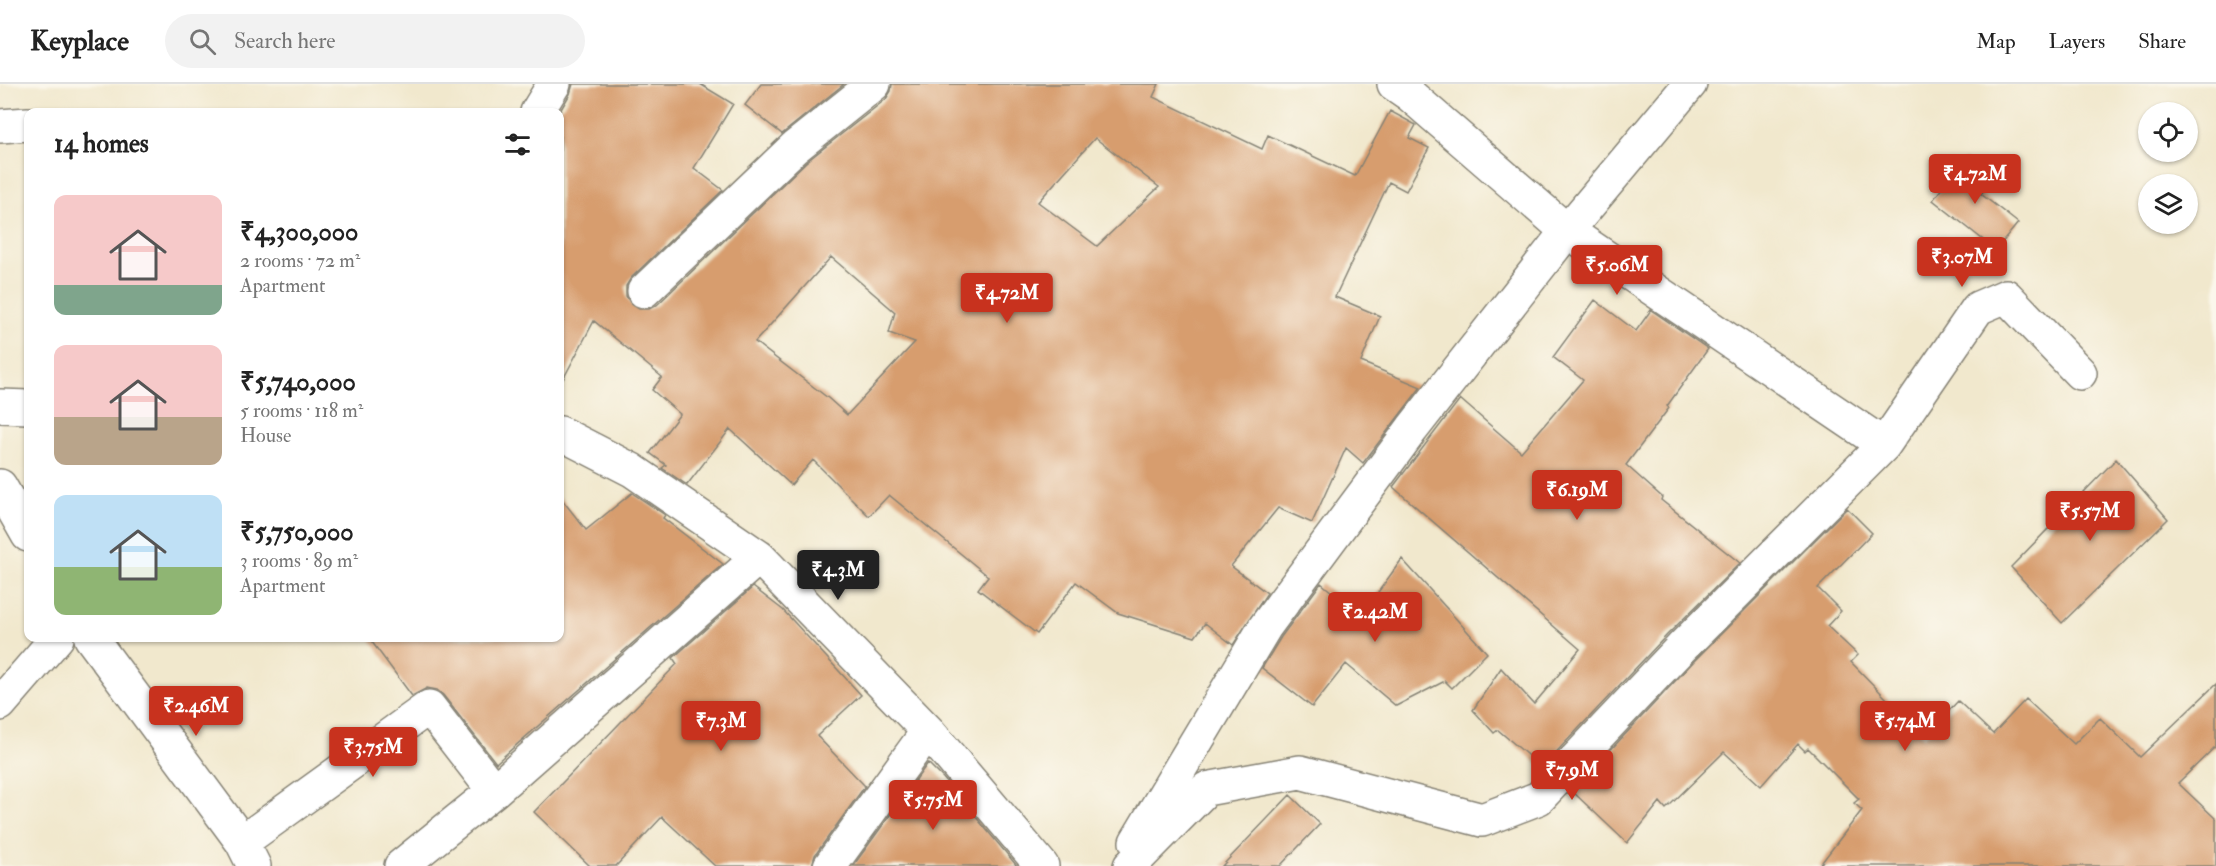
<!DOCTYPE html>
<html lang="en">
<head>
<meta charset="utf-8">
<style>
  body { margin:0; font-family:"IM FELL Double Pica",serif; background:#f2f2f2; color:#222; height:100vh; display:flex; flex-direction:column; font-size:22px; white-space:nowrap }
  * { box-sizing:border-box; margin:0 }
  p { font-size:20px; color:#767676 }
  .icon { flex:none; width:33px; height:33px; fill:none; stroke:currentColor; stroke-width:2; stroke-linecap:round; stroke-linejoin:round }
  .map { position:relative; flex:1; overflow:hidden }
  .drawer { position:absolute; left:24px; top:24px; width:540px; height:534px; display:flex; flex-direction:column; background:#fff; border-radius:12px; box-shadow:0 2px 4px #0004 }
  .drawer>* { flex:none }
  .fabs { position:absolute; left:2138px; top:18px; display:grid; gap:12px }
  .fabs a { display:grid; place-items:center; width:60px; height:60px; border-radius:50%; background:#fff; box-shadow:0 2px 4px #0004; font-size:30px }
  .price { position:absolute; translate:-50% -51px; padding:0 14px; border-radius:6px; background:#c8321e; color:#fff; font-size:20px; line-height:39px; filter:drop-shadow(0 2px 3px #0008) }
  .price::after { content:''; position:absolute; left:50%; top:36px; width:18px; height:14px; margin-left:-9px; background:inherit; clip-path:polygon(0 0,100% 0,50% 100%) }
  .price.on { background:#222; color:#fff }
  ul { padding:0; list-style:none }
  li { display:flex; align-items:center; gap:18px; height:150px; padding:0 30px }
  li span { display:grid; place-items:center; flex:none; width:168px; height:120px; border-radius:12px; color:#555 }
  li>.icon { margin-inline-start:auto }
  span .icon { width:72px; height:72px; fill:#fffc; stroke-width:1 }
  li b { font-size:26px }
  h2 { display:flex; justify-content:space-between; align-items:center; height:72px; padding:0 30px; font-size:26px }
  header { display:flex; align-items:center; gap:36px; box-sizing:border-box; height:84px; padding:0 30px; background:#fff; border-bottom:2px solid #e0e0e0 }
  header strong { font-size:28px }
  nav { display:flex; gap:33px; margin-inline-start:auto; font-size:21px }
  .search { width:420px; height:54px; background:#f2f2f2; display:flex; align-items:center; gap:15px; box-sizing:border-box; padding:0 21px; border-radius:33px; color:#767676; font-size:22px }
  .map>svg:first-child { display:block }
  .building { fill:#d79d6e; fill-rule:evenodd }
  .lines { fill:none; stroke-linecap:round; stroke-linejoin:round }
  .minor-casing { stroke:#868274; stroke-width:36 }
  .minor { stroke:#fff; stroke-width:33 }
</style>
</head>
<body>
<header>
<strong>Keyplace</strong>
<div class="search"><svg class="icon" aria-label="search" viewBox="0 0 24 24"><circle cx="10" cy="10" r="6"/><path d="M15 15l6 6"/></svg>Search here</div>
<nav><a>Map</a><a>Layers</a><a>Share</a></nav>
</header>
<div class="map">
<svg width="2216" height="782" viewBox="0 0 2216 782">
  <rect width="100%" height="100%" fill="#fbf7ec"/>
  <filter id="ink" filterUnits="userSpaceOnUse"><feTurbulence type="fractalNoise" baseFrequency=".0167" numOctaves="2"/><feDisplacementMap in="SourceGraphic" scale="12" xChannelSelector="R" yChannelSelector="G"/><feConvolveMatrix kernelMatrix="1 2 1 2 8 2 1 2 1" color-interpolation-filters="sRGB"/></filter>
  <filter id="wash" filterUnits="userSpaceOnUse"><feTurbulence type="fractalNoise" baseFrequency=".008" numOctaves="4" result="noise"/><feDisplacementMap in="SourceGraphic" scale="24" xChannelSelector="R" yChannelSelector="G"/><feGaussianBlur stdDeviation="1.35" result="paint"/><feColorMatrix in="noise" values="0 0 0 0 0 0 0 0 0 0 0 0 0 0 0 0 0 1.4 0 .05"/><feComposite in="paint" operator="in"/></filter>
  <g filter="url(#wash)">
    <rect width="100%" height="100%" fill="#f1e8cd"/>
    <g id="blocks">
      <path class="building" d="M 573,0 L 700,0 L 733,20 L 694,84 L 723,106 L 631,194 L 626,202 L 626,212 L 631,220 L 639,225 L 649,225 L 657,221 L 806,78 L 886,15 L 891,7 L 892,0 L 1159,0 L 1153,13 L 1262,65 L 1268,51 L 1355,92 L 1390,27 L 1416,41 L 1409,54 L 1429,64 L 1406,107 L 1389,98 L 1335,213 L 1380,232 L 1361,278 L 1421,303 L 1363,379 L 1346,364 L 1312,439 L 1278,424 L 1231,482 L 1267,509 L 1233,561 L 1205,539 L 1195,553 L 1118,529 L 1076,498 L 1037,550 L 978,505 L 988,492 L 889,411 L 869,432 L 813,376 L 791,401 L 730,345 L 687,401 L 662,384 L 666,381 L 650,369 L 680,330 L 652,306 L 662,293 L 594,237 L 560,301 L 560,27 L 570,10 ZM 1095,54 L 1159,103 L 1097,162 L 1038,118 ZM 831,173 L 895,228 L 889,249 L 915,258 L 847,331 L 828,314 L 755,258 Z
        M 761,0 L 844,0 L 782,50 L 745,21 Z
        M 1964,75 L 1991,97 L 1981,110 L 2018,139 L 1996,166 L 1933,116 Z
        M 1595,216 L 1636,247 L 1651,226 L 1708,265 L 1667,322 L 1669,324 L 1626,381 L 1662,413 L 1661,416 L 1740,479 L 1667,551 L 1544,681 L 1541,678 L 1539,681 L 1498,646 L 1494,649 L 1473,626 L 1501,584 L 1534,620 L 1580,565 L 1393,403 L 1460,315 L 1521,368 L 1583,296 L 1553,273 Z
        M 2116,375 L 2168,435 L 2062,539 L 2011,483 Z
        M 632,409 L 665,431 L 663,434 L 723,480 L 496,679 L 443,611 L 437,606 L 427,604 L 412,612 L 369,554 L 560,554 L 560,413 L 586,446 Z
        M 1847,424 L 1872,449 L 1818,504 L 1841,527 L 1827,542 L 1858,571 L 1851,578 L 1924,653 L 1958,617 L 1993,650 L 2026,615 L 2074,660 L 2100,634 L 2140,673 L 2216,600 L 2216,662 L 2178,699 L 2216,735 L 2216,782 L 1819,782 L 1862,726 L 1854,719 L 1859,715 L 1808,664 L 1805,667 L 1798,660 L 1761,702 L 1724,668 L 1666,725 L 1660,718 L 1627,759 L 1572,707 L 1694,577 Z
        M 1402,475 L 1487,569 L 1452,604 L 1445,597 L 1396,622 L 1346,580 L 1312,623 L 1262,584 L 1281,553 L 1321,499 L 1361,532 Z
        M 753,503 L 783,526 L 861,611 L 817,652 L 865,702 L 815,771 L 812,782 L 715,782 L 662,733 L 616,782 L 590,782 L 534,728 L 677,580 L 673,574 Z
        M 928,679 L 943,694 L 1017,782 L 853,782 Z
        M 1290,711 L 1320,740 L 1280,782 L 1222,782 Z"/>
    </g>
  </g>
  <g filter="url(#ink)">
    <use href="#blocks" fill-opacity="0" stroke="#868274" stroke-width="1.5"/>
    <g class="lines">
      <g class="minor-casing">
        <path id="minor" d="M 1394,0 L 1410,11 L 1567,147 L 1884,361
          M 537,28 L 554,0
          M 0,42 L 28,40
          M 644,207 L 794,64 L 874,0
          M 0,322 L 28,323
          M 560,349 L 632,386 L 759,473 L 928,647 L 1042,782
          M 0,402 L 28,451
          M 91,554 L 242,758 L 254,782
          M 0,620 L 57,554
          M 242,758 L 429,623 L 494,707
          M 1136,758 L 1265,543 L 1412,345 L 1567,147 L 1690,0
          M 401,782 L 494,707 L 759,473
          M 830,782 L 928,647
          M 1130,782 L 1206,705 L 1300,688 L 1482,736 L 1539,714 L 1681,564 L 1884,361 L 1978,224 L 2006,212 L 2080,289"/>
      </g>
      <use href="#minor" class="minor"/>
    </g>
  </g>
</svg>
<div class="fabs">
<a><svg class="icon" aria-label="locate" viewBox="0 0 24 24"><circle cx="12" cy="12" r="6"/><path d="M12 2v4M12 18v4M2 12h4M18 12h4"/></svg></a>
<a><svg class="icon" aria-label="layers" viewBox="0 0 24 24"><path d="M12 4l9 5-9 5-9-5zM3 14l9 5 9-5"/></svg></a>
</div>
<b class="price" style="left:1975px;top:121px">₹4.72M</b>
<b class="price" style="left:1962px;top:204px">₹3.07M</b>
<b class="price" style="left:1617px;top:212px">₹5.06M</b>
<b class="price" style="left:1007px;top:240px">₹4.72M</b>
<b class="price" style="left:1577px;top:437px">₹6.19M</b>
<b class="price" style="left:2090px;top:458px">₹5.57M</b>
<b class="price on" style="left:838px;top:517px">₹4.3M</b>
<b class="price" style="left:1375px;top:559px">₹2.42M</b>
<b class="price" style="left:196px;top:653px">₹2.46M</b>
<b class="price" style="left:721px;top:668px">₹7.3M</b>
<b class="price" style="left:1905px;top:668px">₹5.74M</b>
<b class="price" style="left:373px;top:694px">₹3.75M</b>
<b class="price" style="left:1572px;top:717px">₹7.9M</b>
<b class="price" style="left:933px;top:747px">₹5.75M</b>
<section class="drawer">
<h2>14 homes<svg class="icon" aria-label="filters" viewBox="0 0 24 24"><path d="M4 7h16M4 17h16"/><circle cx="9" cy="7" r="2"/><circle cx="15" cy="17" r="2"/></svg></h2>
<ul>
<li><span style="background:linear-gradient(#f6c9c9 75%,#7fa58c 0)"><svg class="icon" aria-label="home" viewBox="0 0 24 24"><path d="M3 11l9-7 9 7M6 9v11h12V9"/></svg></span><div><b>₹4,300,000</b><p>2 rooms · 72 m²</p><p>Apartment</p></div></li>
<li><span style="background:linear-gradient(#f6c9c9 60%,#b9a48a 0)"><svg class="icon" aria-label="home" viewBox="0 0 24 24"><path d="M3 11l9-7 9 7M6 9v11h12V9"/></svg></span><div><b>₹5,740,000</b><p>5 rooms · 118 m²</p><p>House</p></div></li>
<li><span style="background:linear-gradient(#bfe0f5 60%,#8fb573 0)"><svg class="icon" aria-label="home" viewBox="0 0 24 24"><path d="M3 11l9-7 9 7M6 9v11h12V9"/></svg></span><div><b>₹5,750,000</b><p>3 rooms · 89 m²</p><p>Apartment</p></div></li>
</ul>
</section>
</div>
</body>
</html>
